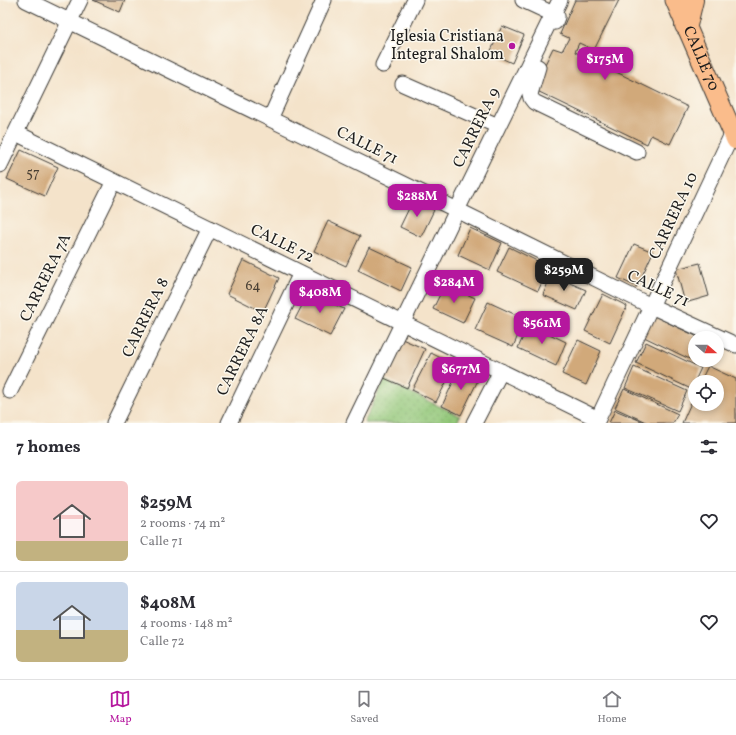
<!DOCTYPE html>
<html lang="en">
<head>
<meta charset="utf-8">
<style>
  body { margin:0; font-family:Vollkorn,serif; background:#f2f2f3; color:#2b2b33; height:100vh; display:flex; flex-direction:column; font-size:15px; white-space:nowrap }
  * { box-sizing:border-box; margin:0 }
  p { font-size:13px; color:#7c7c81 }
  .icon { flex:none; width:22px; height:22px; fill:none; stroke:currentColor; stroke-width:2; stroke-linecap:round; stroke-linejoin:round }
  .map { position:relative; height:423px; overflow:hidden }
  .side { display:flex; flex-direction:column; background:#fff; flex:1 }
  .side>* { flex:none }
  .needle { width:26px; rotate:110deg }
  .fabs { position:absolute; left:688px; top:331px; display:grid; gap:8px }
  .fabs a { display:grid; place-items:center; width:36px; height:36px; border-radius:50%; background:#fff; box-shadow:0 2px 6px #0003; font-size:20px }
  .price { position:absolute; translate:-50% -34px; padding:0 9px; border-radius:8px; background:#b5179e; color:#fff; font-size:13px; line-height:26px; filter:drop-shadow(0 1px 2px #0008) }
  .price::after { content:''; position:absolute; left:50%; top:24px; width:12px; height:9px; margin-left:-6px; background:inherit; clip-path:polygon(0 0,100% 0,50% 100%) }
  .price.selected { background:#222; color:#fff }
  ul { padding:0; list-style:none }
  li { display:flex; align-items:center; gap:12px; height:100px; padding:0 16px }
  li+li { border-top:1px solid #e1e1e2 }
  li span { display:grid; place-items:center; flex:none; width:112px; height:80px; border-radius:6px; color:#555 }
  li>.icon { margin-inline-start:auto }
  span .icon { width:48px; height:48px; fill:#fffc; stroke-width:1 }
  li b { font-size:17px }
  h2 { display:flex; justify-content:space-between; align-items:center; height:48px; padding:0 16px; font-size:17px }
  .tab-bar { display:flex; justify-content:space-around; align-items:center; height:56px; border-top:1px solid #e1e1e2; background:#fff; font-size:11px; color:#7c7c81 }
  .tab-bar a { display:grid; justify-items:center; gap:2px }
  .tab-bar .selected { color:#b5179e }
  .map>svg:first-child { display:block }
  .green { fill:url(#green-dots); stroke:#58724b }
  .building { fill:#d1a97a }
  .lines { fill:none; stroke-linecap:round; stroke-linejoin:round }
  .minor-casing { stroke:#3c3a36; stroke-width:17 }
  .major-casing { stroke:#3c3a36; stroke-width:21 }
  .highway-casing { stroke:#3c3a36; stroke-width:24 }
  .minor { stroke:#fff; stroke-width:15 }
  .major { stroke:#fabc8b; stroke-width:19 }
  .highway { stroke:#fabc8b; stroke-width:22 }
  .poi-dot { fill:#b5179e; stroke:#fbf7ec; stroke-width:1.5 }
  .labels { text-anchor:middle; dominant-baseline:central; stroke-width:3; stroke-linejoin:round; paint-order:stroke }
  .number-label { font-size:14px; fill:#493f34 }
  .poi-label { font-size:16px; fill:#1c1c1c; stroke:#fbf7ec; text-anchor:end }
  .street-label { font-size:16px; fill:#1c1c1c; stroke:#fbf7ec }
</style>
</head>
<body>
<div class="map">
<svg width="736" height="423" viewBox="0 0 736 423">
  <defs>
    <pattern id="green-dots" width="8" height="8" patternUnits="userSpaceOnUse"><rect width="8" height="8" fill="#93c87a"/><path d="M2 2h.1M6 6h.1" fill="none" stroke="#7eab69" stroke-width="1.8" stroke-linecap="round"/></pattern>
  </defs>
  <rect width="100%" height="100%" fill="#fbf7ec"/>
  <filter id="ink" filterUnits="userSpaceOnUse"><feTurbulence type="fractalNoise" baseFrequency=".025" numOctaves="2"/><feDisplacementMap in="SourceGraphic" scale="8" xChannelSelector="R" yChannelSelector="G"/><feConvolveMatrix kernelMatrix="1 2 1 2 8 2 1 2 1" color-interpolation-filters="sRGB"/></filter>
  <filter id="wash" filterUnits="userSpaceOnUse"><feTurbulence type="fractalNoise" baseFrequency=".012" numOctaves="4" result="noise"/><feDisplacementMap in="SourceGraphic" scale="16" xChannelSelector="R" yChannelSelector="G"/><feGaussianBlur stdDeviation="0.9" result="paint"/><feColorMatrix in="noise" values="0 0 0 0 0 0 0 0 0 0 0 0 0 0 0 0 0 1.4 0 .05"/><feComposite in="paint" operator="in"/></filter>
  <g filter="url(#wash)">
    <rect width="100%" height="100%" fill="#f4e3ca"/>
    <path class="green" d="M 384,380 L 460,416 L 457,423 L 364,423 Z"/>
    <g id="blocks">
      <path class="building" d="M 93,0 L 125,0 L 120,12 Z
        M 575,0 L 619,0 L 594,50 L 579,43 L 575,52 L 688,107 L 670,144 L 651,135 L 647,144 L 533,89 L 553,48 L 562,51 L 569,38 L 560,34 Z
        M 502,26 L 524,35 L 512,63 L 490,53 Z
        M 21,150 L 58,167 L 45,196 L 7,179 Z
        M 413,200 L 434,210 L 421,237 L 400,227 Z
        M 328,221 L 360,236 L 346,266 L 314,251 Z
        M 470,228 L 502,243 L 490,270 L 458,255 Z
        M 634,244 L 653,252 L 637,287 L 618,278 Z
        M 369,247 L 412,267 L 401,291 L 358,270 Z
        M 509,247 L 549,267 L 538,291 L 497,272 Z
        M 243,260 L 279,278 L 263,312 L 227,294 Z
        M 700,263 L 709,296 L 685,303 L 676,269 Z
        M 551,275 L 586,290 L 577,310 L 543,295 Z
        M 445,284 L 475,298 L 463,323 L 433,309 Z
        M 309,292 L 344,309 L 330,336 L 295,319 Z
        M 603,294 L 627,306 L 610,343 L 585,331 Z
        M 488,302 L 525,319 L 513,347 L 475,330 Z
        M 652,315 L 700,338 L 695,338 L 695,360 L 704,360 L 702,365 L 642,336 Z
        M 529,324 L 566,342 L 556,366 L 518,348 Z
        M 402,339 L 425,349 L 407,388 L 384,378 Z
        M 578,340 L 601,351 L 586,385 L 562,374 Z
        M 646,342 L 701,368 L 691,389 L 636,363 Z
        M 431,353 L 455,365 L 436,402 L 412,390 Z
        M 708,366 L 736,379 L 736,423 L 682,423 L 695,394 L 695,404 L 717,404 L 717,382 L 700,382 Z
        M 460,367 L 480,376 L 461,415 L 442,406 Z
        M 634,367 L 687,391 L 678,411 L 625,388 Z
        M 624,389 L 678,414 L 673,423 L 648,423 L 615,408 Z
        M 615,410 L 646,423 L 609,423 Z"/>
    </g>
  </g>
  <g filter="url(#ink)">
    <use href="#blocks" fill-opacity="0" stroke="#3c3a36" stroke-width="1"/>
    <g class="lines">
      <g class="minor-casing">
        <path id="minor" d="M 26,0 L 457,210 L 651,306 L 736,345
          M 523,0 L 553,14 L 557,17 L 555,22
          M 529,63 L 538,67 L 530,94 L 531,98 L 534,102 L 637,152
          M 383,65 L 415,0
          M 403,84 L 498,126
          M 270,119 L 324,0
          M 16,133 L 598,419
          M 0,165 L 80,0
          M 10,391 L 114,181
          M 114,423 L 210,228
          M 229,423 L 301,273
          M 354,423 L 457,210 L 560,0
          M 474,423 L 501,371
          M 596,423 L 733,132"/>
      </g>
      <g class="major-casing">
        <g id="major">
          <path id="s1" d="M 675,0 L 736,140"/>
        </g>
      </g>
      <g class="highway-casing">
        <path id="highway" d="M 686,25 L 692,0"/>
      </g>
      <use href="#minor" class="minor"/>
      <use href="#major" class="major"/>
      <use href="#highway" class="highway"/>
    </g>
  </g>
  <circle class="poi-dot" cx="512" cy="46" r="4"/>
  <g class="labels">
    <g class="number-label">
      <text x="33" y="173">57</text>
      <text x="253" y="286">64</text>
    </g>
    <g class="poi-label">
      <text x="504" y="37">Iglesia Cristiana<tspan x="504" dy="18">Integral Shalom</tspan></text>
    </g>
    <g class="street-label">
      <text stroke="none"><textPath href="#s1" startOffset="64">CALLE 70</textPath></text>
      <text transform="translate(477 128) rotate(-64)">CARRERA 9</text>
      <text transform="translate(367 146) rotate(26)">CALLE 71</text>
      <text transform="translate(674 216) rotate(-65)">CARRERA 10</text>
      <text transform="translate(282 244) rotate(26)">CALLE 72</text>
      <text transform="translate(46 278) rotate(-64)">CARRERA 7A</text>
      <text transform="translate(658 289) rotate(25)">CALLE 71</text>
      <text transform="translate(146 318) rotate(-64)">CARRERA 8</text>
      <text transform="translate(243 351) rotate(-64)">CARRERA 8A</text>
    </g>
  </g>
</svg>
<div class="fabs">
<a><svg class="needle" viewBox="-14 -14 28 28"><path d="M0-13l5 13h-10z" fill="#e53935"/><path d="M0 13l5-13h-10z" fill="#7c7c81"/></svg></a>
<a><svg class="icon" aria-label="locate" viewBox="0 0 24 24"><circle cx="12" cy="12" r="6"/><path d="M12 2v4M12 18v4M2 12h4M18 12h4"/></svg></a>
</div>
<b class="price" style="left:605px;top:81px">$175M</b>
<b class="price" style="left:417px;top:218px">$288M</b>
<b class="price selected" style="left:564px;top:292px">$259M</b>
<b class="price" style="left:454px;top:304px">$284M</b>
<b class="price" style="left:320px;top:314px">$408M</b>
<b class="price" style="left:542px;top:345px">$561M</b>
<b class="price" style="left:461px;top:391px">$677M</b>
</div>
<section class="side">
<h2>7 homes<svg class="icon" aria-label="filters" viewBox="0 0 24 24"><path d="M4 7h16M4 17h16"/><circle cx="9" cy="7" r="2"/><circle cx="15" cy="17" r="2"/></svg></h2>
<ul>
<li><span style="background:linear-gradient(#f6c9c9 75%,#c2b280 0)"><svg class="icon" aria-label="home" viewBox="0 0 24 24"><path d="M3 11l9-7 9 7M6 9v11h12V9"/></svg></span><div><b>$259M</b><p>2 rooms · 74 m²</p><p>Calle 71</p></div><svg class="icon" aria-label="heart" viewBox="0 0 24 24"><path d="M12 20l-8-8c-3-5 5-10 8-4 3-6 11-1 8 4z"/></svg></li>
<li><span style="background:linear-gradient(#c9d6e8 60%,#c2b280 0)"><svg class="icon" aria-label="home" viewBox="0 0 24 24"><path d="M3 11l9-7 9 7M6 9v11h12V9"/></svg></span><div><b>$408M</b><p>4 rooms · 148 m²</p><p>Calle 72</p></div><svg class="icon" aria-label="heart" viewBox="0 0 24 24"><path d="M12 20l-8-8c-3-5 5-10 8-4 3-6 11-1 8 4z"/></svg></li>
</ul>
</section>
<nav class="tab-bar">
<a class="selected"><svg class="icon" aria-label="map" viewBox="0 0 24 24"><path d="M3 6l6-2 6 2 6-2v14l-6 2-6-2-6 2zM9 4v14M15 6v14"/></svg>Map</a>
<a><svg class="icon" aria-label="saved" viewBox="0 0 24 24"><path d="M7 4h10v16l-5-4-5 4z"/></svg>Saved</a>
<a><svg class="icon" aria-label="home" viewBox="0 0 24 24"><path d="M3 11l9-7 9 7M6 9v11h12V9"/></svg>Home</a>
</nav>
</body>
</html>
